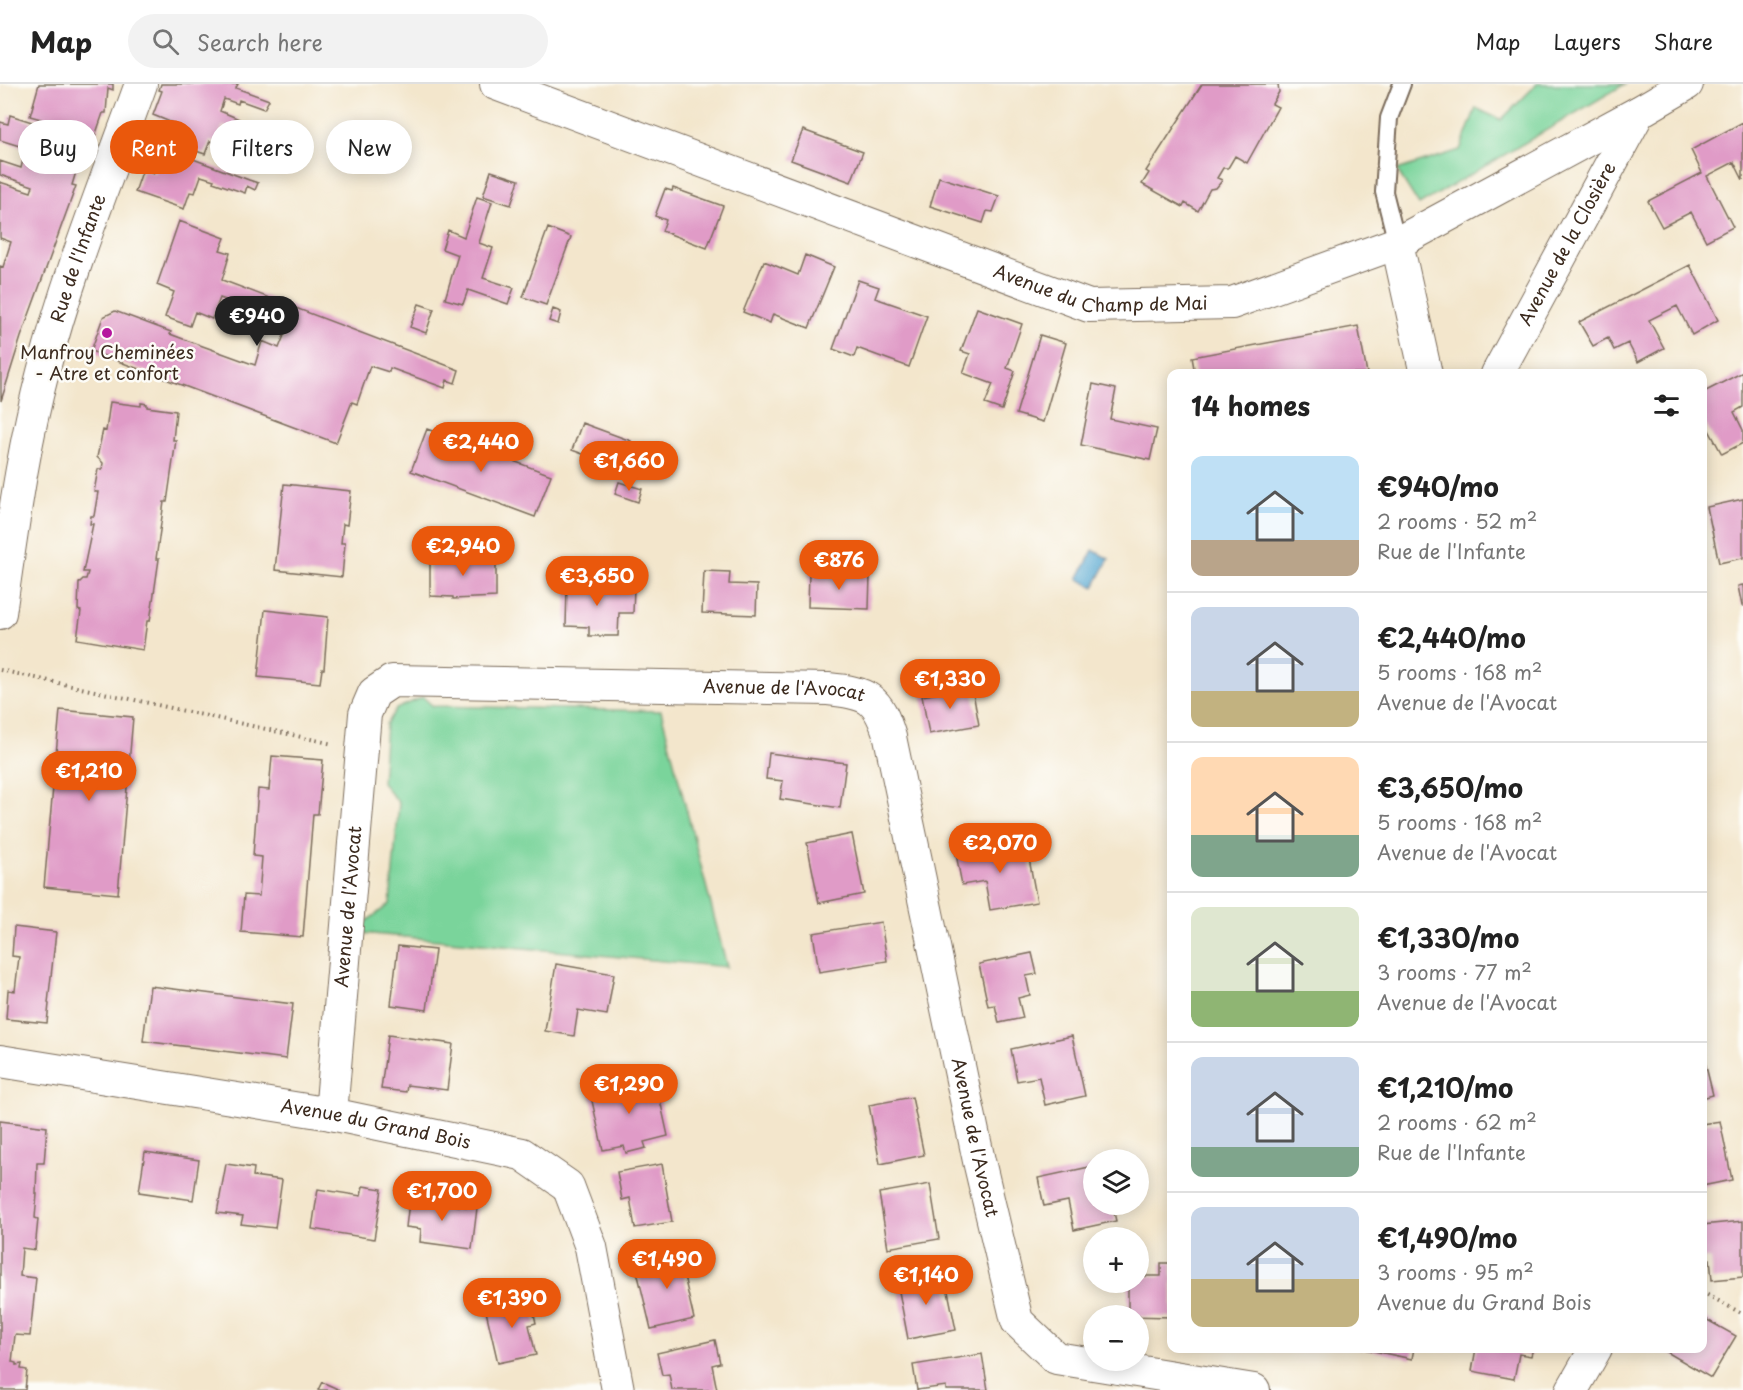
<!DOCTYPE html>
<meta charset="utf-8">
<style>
:root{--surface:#fff;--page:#f2f2f2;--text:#222;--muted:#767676;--line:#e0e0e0;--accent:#ea580c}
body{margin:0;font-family:"Playpen Sans",sans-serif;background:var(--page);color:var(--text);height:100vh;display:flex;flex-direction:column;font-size:22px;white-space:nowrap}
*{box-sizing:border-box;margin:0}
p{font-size:20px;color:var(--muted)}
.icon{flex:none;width:33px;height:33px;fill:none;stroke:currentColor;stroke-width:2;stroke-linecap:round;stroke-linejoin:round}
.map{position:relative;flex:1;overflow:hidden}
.panel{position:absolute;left:1167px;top:285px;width:540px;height:984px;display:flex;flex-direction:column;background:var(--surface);border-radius:12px;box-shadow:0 3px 15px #0003}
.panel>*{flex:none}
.guide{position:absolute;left:18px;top:36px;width:570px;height:54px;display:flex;gap:12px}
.buttons{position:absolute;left:1083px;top:1065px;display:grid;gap:12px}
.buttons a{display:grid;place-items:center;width:66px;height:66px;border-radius:50%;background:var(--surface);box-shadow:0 3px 15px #0003;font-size:30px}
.price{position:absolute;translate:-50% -51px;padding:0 14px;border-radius:21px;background:var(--accent);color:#fff;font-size:20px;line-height:39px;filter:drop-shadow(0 2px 3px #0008)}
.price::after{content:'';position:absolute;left:50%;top:36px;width:18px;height:14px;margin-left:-9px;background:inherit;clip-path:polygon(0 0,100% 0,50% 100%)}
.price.on{background:#222;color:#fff}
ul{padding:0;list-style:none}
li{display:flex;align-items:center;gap:18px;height:150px;padding:0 24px}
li+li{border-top:2px solid var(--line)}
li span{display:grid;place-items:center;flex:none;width:168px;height:120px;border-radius:12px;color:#555}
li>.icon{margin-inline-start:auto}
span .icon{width:72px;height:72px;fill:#fffc;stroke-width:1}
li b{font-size:26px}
h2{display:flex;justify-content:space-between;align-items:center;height:72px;padding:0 24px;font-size:26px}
.chip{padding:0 21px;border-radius:27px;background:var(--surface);box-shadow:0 3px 15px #0003;font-size:21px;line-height:54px}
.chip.on{background:var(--accent);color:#fff}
header{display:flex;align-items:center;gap:36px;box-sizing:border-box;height:84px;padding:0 30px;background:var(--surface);border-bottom:2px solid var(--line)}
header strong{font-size:28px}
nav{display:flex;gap:33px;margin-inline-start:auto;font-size:21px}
.search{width:420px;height:54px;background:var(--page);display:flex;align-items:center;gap:15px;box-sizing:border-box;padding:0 21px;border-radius:33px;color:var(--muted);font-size:22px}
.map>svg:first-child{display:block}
</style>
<header>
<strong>Map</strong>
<div class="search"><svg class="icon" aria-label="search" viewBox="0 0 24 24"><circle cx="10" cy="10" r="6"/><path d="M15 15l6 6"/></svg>Search here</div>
<nav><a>Map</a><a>Layers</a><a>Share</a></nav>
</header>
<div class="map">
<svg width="1743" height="1306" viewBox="0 0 1743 1306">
<rect width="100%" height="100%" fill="#fdfcf7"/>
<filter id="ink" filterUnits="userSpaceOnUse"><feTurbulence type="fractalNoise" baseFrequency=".0167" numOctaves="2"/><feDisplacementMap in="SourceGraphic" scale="12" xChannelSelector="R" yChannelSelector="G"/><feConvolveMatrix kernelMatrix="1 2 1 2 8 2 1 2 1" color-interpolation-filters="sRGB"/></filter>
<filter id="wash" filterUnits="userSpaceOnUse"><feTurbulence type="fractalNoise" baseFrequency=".008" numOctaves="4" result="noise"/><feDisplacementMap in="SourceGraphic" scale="24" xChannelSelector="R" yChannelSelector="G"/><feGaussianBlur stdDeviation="1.35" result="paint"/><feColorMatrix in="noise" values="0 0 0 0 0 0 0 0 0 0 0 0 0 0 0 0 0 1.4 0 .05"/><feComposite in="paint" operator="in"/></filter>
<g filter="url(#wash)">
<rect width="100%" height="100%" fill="#f3e6cc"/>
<path fill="#7ad49b" stroke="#5a7f5c" stroke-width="1.5" d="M1537,0H1625L1419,121L1397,86L1460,66L1476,24L1501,36Z
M423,613L433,622L661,627L727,883L362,849L364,839L390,820L399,719L382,699L386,640L396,625Z"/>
<path fill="#57a8d2" stroke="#496978" stroke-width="1.5" d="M1093,466L1109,475L1094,503L1078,495Z"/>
<g id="blocks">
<path fill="#e09bc7" d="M39,0H113V6L108,4L106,29H103L90,67L83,65L72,101L76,102L21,253L1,317L0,182L3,183L11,158L0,154V98L31,108L33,102L0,91V77L21,84L26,64L0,56V38L8,40L10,31L32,38L30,47L37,49L41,35L30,32Z
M161,0H238L236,4L269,16L264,25L239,16L238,20L224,15L220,27L239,35L236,48L223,42L217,59L210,57L205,70L184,63L186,57L176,54L180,42L153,31L162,7L159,6Z
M1202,0H1278L1279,8L1272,20L1278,23L1247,79L1235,72L1228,84H1223L1217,94L1222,96L1221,98L1216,104L1210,105L1198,127L1185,119L1183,123L1142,100L1149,89L1146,87Z
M1743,38V96L1734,78L1707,92L1733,143L1706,157L1691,128L1662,143L1648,117L1702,89L1691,66Z
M803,46L863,68L851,98L791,76Z
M164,64L249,96L258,99L255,106L247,102L245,109L213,98L214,96L201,92L195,109L190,108L184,125L135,108L143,85L154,89Z
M491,87L519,96L511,121L483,112Z
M939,93L999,112L993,128L987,127L983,139L930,122Z
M673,104L723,122L707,164L662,147L666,136L655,132L665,105L672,107Z
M477,113L492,118L479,159L493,164L483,194L514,204L508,220L468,206L463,220L445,215L458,171L442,165L448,146L464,153Z
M179,137L225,154L220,166L230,169L222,196L459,286L455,299L447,296L445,304L390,284L389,288L370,282L357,320L352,318L336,359L91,267L103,233L115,227L171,248L170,250L186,256L255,281L262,257L279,264L289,239L220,214L212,235L195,228L190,242L165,233L174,208L157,201Z
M548,144L571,153L546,221L523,213Z
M805,171L834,183L809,244L773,230L770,239L743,228L764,177L798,191Z
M1690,181L1718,236L1692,251L1677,222L1649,236L1664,264L1638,278L1628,259L1614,266L1608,254L1593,262L1579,238Z
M858,196L879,203L875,214L927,232L909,283L857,264L854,273L833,265Z
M419,220L434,225L426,249L410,243Z
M977,224L1022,240L1007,284L1015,287L1002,326L985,320L993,300L963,289L970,270L961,267Z
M553,225L561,228L558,240L549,237Z
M1358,242L1367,289L1195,290L1192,273Z
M1040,251L1066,259L1043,338L1016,330Z
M1743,288V323L1734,328L1743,346V359L1722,370L1705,339L1702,340V309Z
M1093,300L1116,305L1110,335L1157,345L1150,376L1081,361Z
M110,318L141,322V319L147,320V323L176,327L173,356H176L167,418H164L156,475H159L150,537H147L143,566L77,555L81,527L78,526L79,499L83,495H86L88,488H83L93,440H90L91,432H94L98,408H94L98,385H102L103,379L97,373L103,346L106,347Z
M582,339L631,357L624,379L601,371L599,376L572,366Z
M427,345L551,391L535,433L411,387Z
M619,398L642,405L638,418L615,410Z
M284,400L351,407L347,441L343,440L341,459H345L342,493L275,486Z
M1743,415V474L1719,479L1707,423Z
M453,470L496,472V513L453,515V513L430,512V473H453Z
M704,487L730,488L729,500L757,501L756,531L702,529Z
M809,489L870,491L869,525L808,523Z
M574,492L591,493L590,503L634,504L633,529H619L618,552H589V543L566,542L567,502L574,503Z
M1743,501V522H1742L1738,502Z
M265,526L328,533L324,585H322L320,599L258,593Z
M972,603L979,641L929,650L922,612Z
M60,626L133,633L118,810L44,803Z
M769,669L846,679L840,724L780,715L783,697L766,695Z
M272,672L323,676L318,730H313L303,853L241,848L244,811L259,812L262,773L253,772L258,705L269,706Z
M852,750L864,810L819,819L807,759Z
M1026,758L1037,818L990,826L985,797L962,801L956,770Z
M881,838L887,877L819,888L813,849Z
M14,843L56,848L48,919L49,920L47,939L6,935L8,906L15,907L19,873L12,872Z
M398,862L435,866L427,926L391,921Z
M1032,869L1037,890L1026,892L1030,911L1018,914L1023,934L999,939L995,921L988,922L979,880Z
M556,880L614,890L607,931L578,926L574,952L545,947Z
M150,902L293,920L286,975L143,957Z
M388,951L453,960L447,1006L407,1001L406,1008L381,1005Z
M1072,952L1085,1012L1045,1021L1039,993L1017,997L1011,965Z
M1702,966L1713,1011L1702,1014Z
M655,993L668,1052L644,1058L646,1064L626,1069L624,1062L603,1066L590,1008Z
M912,1013L924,1071L880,1080L869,1021Z
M0,1037L47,1043L44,1079H37L36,1110H37L35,1134L38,1135L35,1166L22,1164L20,1192L36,1194L30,1252L15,1251L12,1278L16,1279V1281L22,1280L21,1285L27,1286L25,1306H0Z
M1720,1037L1732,1096L1702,1102V1040Z
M145,1068L199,1076L193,1116L139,1108Z
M226,1080L254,1084L253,1092L282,1096L275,1144L241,1140L243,1132L217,1129Z
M662,1080L672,1138L635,1144L630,1114L622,1116L617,1088Z
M1094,1082V1120H1112L1116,1137L1074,1146L1068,1117L1044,1122L1038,1094Z
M930,1100L939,1155L888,1164L879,1109Z
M363,1102L382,1105L374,1155L312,1145L318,1105L361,1112Z
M410,1110L430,1113L429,1118L477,1124L472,1165L420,1158L421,1145L406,1143Z
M1743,1137V1193L1712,1196L1710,1175H1702V1141Z
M694,1169L699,1188L684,1192L694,1235L651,1245L636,1183Z
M1161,1179H1172V1233L1128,1232V1198H1138V1192H1161Z
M944,1188L956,1246L908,1255L897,1197Z
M530,1213L536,1239L529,1241L536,1271L498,1279L485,1223Z
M1702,1233L1736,1252L1711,1294L1660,1264H1702Z
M715,1256L720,1279L712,1281L717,1306H672L669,1290L662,1291L657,1269Z
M1360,1264H1414L1412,1275Z
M1476,1264H1533L1531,1272L1519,1270L1514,1295L1472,1287Z
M982,1270L988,1306H946V1302L917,1306L913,1281Z
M322,1298L340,1306H318Z"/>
</g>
</g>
<g filter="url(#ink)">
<use href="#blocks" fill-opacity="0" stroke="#7b6c5b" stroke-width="1.5"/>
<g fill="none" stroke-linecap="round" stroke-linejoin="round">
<g stroke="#7b6c5b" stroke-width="20">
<path id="lane" d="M1397,159L1384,108L1389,34L1402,0"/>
</g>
<g stroke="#7b6c5b" stroke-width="34">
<g id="street">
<path id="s1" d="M496,0L1089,222L1232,219L1397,159L1639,28L1687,0"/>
<path d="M1397,159L1426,290"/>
<path id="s2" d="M1497,290L1639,28"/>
<path id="s3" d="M0,529C12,448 22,367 43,288C68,190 107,95 141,0"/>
<path id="s4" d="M0,977L331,1030L522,1070L568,1102L591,1163L618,1306"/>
<path id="s5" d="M331,1030L365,630L374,609L392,597L828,605C868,609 878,613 890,653L979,1077L1017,1237L1056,1274L1254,1306"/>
<path d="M1572,1306L1596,1264"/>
</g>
</g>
<path stroke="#7b6c5b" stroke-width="4" stroke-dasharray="1.5 4.5" stroke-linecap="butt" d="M0,586L333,660
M1702,1208L1743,1230"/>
<use href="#lane" stroke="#fff" stroke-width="16"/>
<use href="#street" stroke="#fff" stroke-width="32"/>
</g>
</g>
<circle fill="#b5179e" stroke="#fdfcf7" stroke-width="2" cx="107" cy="249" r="6"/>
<g text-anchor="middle" stroke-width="5" stroke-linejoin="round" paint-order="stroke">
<g font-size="18" fill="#3b2a1e" stroke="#fdfcf7">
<text dy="6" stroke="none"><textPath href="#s2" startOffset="148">Avenue de la Closière</textPath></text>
<text dy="6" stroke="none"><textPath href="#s3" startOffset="364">Rue de l'Infante</textPath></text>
<text dy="6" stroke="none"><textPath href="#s1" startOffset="642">Avenue du Champ de Mai</textPath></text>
<text dy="6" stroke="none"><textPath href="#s5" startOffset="838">Avenue de l'Avocat</textPath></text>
<text dy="6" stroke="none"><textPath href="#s5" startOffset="208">Avenue de l'Avocat</textPath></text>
<text dy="6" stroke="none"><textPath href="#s4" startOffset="381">Avenue du Grand Bois</textPath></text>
<text dy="6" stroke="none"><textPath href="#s5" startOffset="1378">Avenue de l'Avocat</textPath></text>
</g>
<g font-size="18" fill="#3b2a1e" stroke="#fdfcf7">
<text x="107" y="275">Manfroy Cheminées<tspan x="107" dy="21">- Atre et confort</tspan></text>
</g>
</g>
</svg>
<div class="buttons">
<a><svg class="icon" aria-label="layers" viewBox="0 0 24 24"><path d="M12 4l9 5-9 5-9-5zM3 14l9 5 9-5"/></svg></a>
<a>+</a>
<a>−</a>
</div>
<b class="price on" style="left:257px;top:263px">€940</b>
<b class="price" style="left:481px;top:389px">€2,440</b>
<b class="price" style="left:629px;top:408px">€1,660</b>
<b class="price" style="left:463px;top:493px">€2,940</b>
<b class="price" style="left:839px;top:507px">€876</b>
<b class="price" style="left:597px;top:523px">€3,650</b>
<b class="price" style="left:950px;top:626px">€1,330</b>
<b class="price" style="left:89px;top:718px">€1,210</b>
<b class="price" style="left:1000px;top:790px">€2,070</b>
<b class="price" style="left:629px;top:1031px">€1,290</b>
<b class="price" style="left:442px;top:1138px">€1,700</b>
<b class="price" style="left:667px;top:1206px">€1,490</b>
<b class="price" style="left:926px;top:1222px">€1,140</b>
<b class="price" style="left:512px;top:1245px">€1,390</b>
<div class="guide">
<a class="chip">Buy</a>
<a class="chip on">Rent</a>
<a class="chip">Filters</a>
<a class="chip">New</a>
</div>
<section class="panel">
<h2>14 homes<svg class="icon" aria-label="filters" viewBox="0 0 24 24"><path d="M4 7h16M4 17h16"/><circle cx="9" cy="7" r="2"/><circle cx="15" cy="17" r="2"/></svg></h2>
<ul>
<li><span style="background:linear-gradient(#bfe0f5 70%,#b9a48a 0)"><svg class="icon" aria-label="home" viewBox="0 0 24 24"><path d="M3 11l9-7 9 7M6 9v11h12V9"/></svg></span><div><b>€940/mo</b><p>2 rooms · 52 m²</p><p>Rue de l'Infante</p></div></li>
<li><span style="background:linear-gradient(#c9d6e8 70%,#c2b280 0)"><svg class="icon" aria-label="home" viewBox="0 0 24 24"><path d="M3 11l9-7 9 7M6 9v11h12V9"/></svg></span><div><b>€2,440/mo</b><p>5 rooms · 168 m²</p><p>Avenue de l'Avocat</p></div></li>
<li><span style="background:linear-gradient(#ffd9b3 65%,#7fa58c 0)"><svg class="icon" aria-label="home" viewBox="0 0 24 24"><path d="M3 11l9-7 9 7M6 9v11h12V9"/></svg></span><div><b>€3,650/mo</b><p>5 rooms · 168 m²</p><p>Avenue de l'Avocat</p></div></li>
<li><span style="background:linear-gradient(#dfe7d0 70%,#8fb573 0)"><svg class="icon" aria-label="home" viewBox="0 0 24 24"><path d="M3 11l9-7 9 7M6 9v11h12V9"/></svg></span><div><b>€1,330/mo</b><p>3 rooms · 77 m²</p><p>Avenue de l'Avocat</p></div></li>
<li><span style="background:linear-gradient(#c9d6e8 75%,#7fa58c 0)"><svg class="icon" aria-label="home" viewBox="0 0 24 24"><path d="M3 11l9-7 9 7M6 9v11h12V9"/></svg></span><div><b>€1,210/mo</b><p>2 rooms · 62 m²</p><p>Rue de l'Infante</p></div></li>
<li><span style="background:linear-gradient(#c9d6e8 60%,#c2b280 0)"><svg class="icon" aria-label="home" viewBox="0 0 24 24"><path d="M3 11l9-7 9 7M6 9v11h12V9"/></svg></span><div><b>€1,490/mo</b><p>3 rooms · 95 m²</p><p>Avenue du Grand Bois</p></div></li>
</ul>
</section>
</div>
